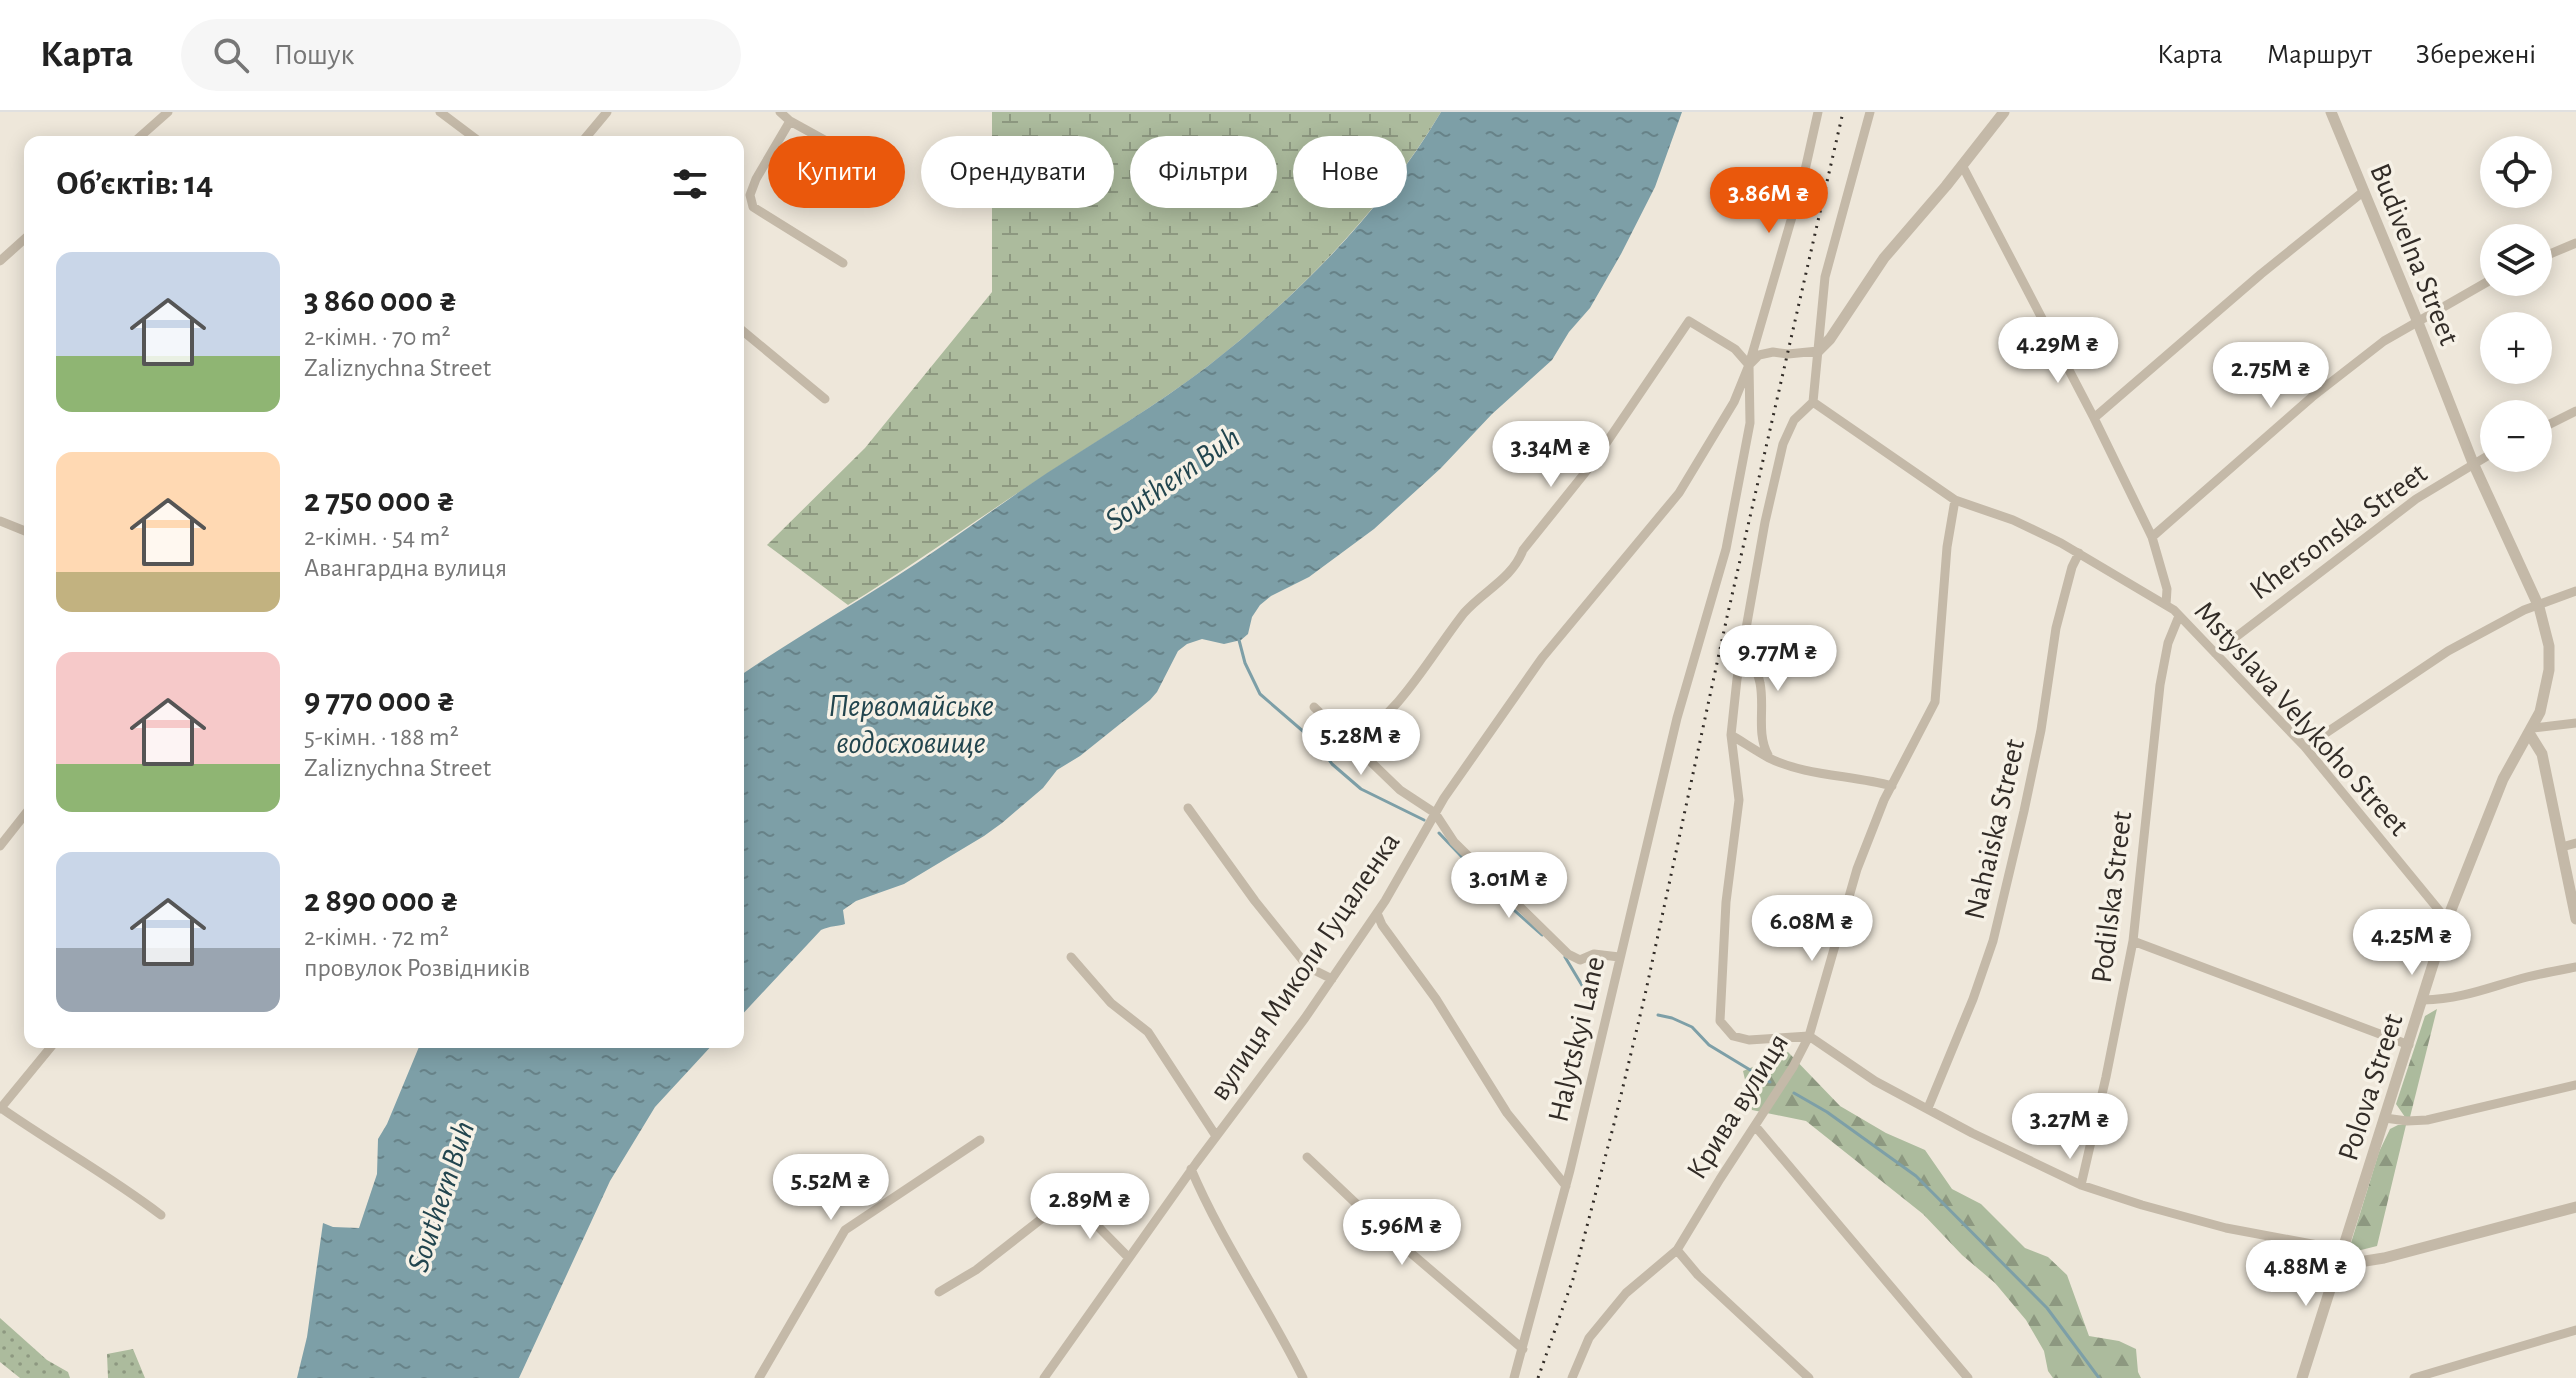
<!DOCTYPE html>
<html lang="uk">
<meta charset="utf-8">
<style>
:root{--surface:#fff;--page:#f6f6f6;--text:#222;--muted:#767676;--line:#e0e0e0;--accent:#ea580c}
body{margin:0;font-family:"Alegreya Sans",sans-serif;background:var(--page);color:var(--text);height:100vh;display:flex;flex-direction:column;font-size:30px;white-space:nowrap}
*{box-sizing:border-box;margin:0}
p{font-size:26px;color:var(--muted)}
.icon{flex:none;width:44px;height:44px;fill:none;stroke:currentColor;stroke-width:2;stroke-linecap:round;stroke-linejoin:round}
.map{position:relative;flex:1;overflow:hidden}
.details{position:absolute;left:24px;top:24px;width:720px;height:912px;display:flex;flex-direction:column;background:var(--surface);border-radius:16px;box-shadow:0 4px 20px #0003}
.details>*{flex:none}
.guide{position:absolute;left:768px;top:24px;width:760px;height:72px;display:flex;gap:16px}
.tools{position:absolute;left:2480px;top:24px;display:grid;gap:16px}
.tools a{display:grid;place-items:center;width:72px;height:72px;border-radius:50%;background:var(--surface);box-shadow:0 4px 20px #0003;font-size:40px}
.price{position:absolute;translate:-50% -68px;padding:0 18px;border-radius:28px;background:#fff;color:#222;font-size:26px;line-height:52px;filter:drop-shadow(0 2px 4px #0008)}
.price::after{content:'';position:absolute;left:50%;top:48px;width:24px;height:18px;margin-left:-12px;background:inherit;clip-path:polygon(0 0,100% 0,50% 100%)}
.price.on{background:var(--accent);color:#fff}
ul{padding:0;list-style:none}
li{display:flex;align-items:center;gap:24px;height:200px;padding:0 32px}
li span{display:grid;place-items:center;flex:none;width:224px;height:160px;border-radius:16px;color:#555}
li>.icon{margin-inline-start:auto}
span .icon{width:96px;height:96px;fill:#fffc;stroke-width:1}
li b{font-size:34px}
h2{display:flex;justify-content:space-between;align-items:center;height:96px;padding:0 32px;font-size:34px}
.pill{padding:0 28px;border-radius:36px;background:var(--surface);box-shadow:0 4px 20px #0003;font-size:28px;line-height:72px}
.pill.on{background:var(--accent);color:#fff}
header{display:flex;align-items:center;gap:48px;box-sizing:border-box;height:112px;padding:0 40px;background:var(--surface);border-bottom:2px solid var(--line)}
header strong{font-size:38px}
nav{display:flex;gap:44px;margin-inline-start:auto;font-size:28px}
.search{width:560px;height:72px;background:var(--page);display:flex;align-items:center;gap:20px;box-sizing:border-box;padding:0 28px;border-radius:44px;color:var(--muted);font-size:30px}
.map>svg:first-child{display:block}
</style>
<header>
<strong>Карта</strong>
<div class="search"><svg class="icon" aria-label="search" viewBox="0 0 24 24"><circle cx="10" cy="10" r="6"/><path d="M15 15l6 6"/></svg>Пошук</div>
<nav><a>Карта</a><a>Маршрут</a><a>Збережені</a></nav>
</header>
<div class="map">
<svg width="2576" height="1266" viewBox="0 0 2576 1266">
<defs>
<pattern id="green-dots" width="8" height="8" patternUnits="userSpaceOnUse" patternTransform="scale(2)"><rect width="8" height="8" fill="#acbb9d"/><path d="M2 2h.1M6 6h.1" fill="none" stroke="#8d9880" stroke-width="1.8" stroke-linecap="round"/></pattern>
<pattern id="forest-firs" width="22" height="20" patternUnits="userSpaceOnUse" patternTransform="scale(2)"><rect width="22" height="20" fill="#acbb9d"/><path d="M5 1l3.5 6h-7zM16 11l3.5 6h-7z" fill="#8d9880"/></pattern>
<pattern id="wetland-marsh" width="20" height="14" patternUnits="userSpaceOnUse" patternTransform="scale(2)"><rect width="20" height="14" fill="#acbb9d"/><path d="M1 5h8M5 5V1M11 12h8M15 12V8" fill="none" stroke="#8d9880"/></pattern>
<pattern id="water-ripples" width="26" height="14" patternUnits="userSpaceOnUse" patternTransform="scale(2)"><rect width="26" height="14" fill="#7d9fa7"/><path d="M2 4q2-2 4 0t4 0M15 11q2-2 4 0t4 0" fill="none" stroke="#678288"/></pattern>
</defs>
<rect width="100%" height="100%" fill="#eee7da"/>
<path fill="url(#green-dots)" d="M0,1206L47,1248L68,1260L70,1266H20L0,1250Z
M133,1237L145,1266H108L107,1242Z"/>
<path fill="url(#forest-firs)" d="M2437,897L2410,1005H2405L2396,992L2425,904Z
M1788,940L1840,994L1886,1021L1925,1038L1952,1077L1981,1092L2025,1136L2048,1145L2067,1163L2089,1224L2119,1229L2136,1237L2138,1260L2141,1266H2053L2048,1259L2044,1239L2026,1208L1995,1171L1962,1143L1923,1102L1806,1009L1752,998L1743,959Z
M2398,1013H2406L2377,1134L2353,1140L2351,1131L2379,1040L2390,1017Z"/>
<path fill="url(#wetland-marsh)" d="M992,0H1441C1383,97 1297,185 1208,254C1153,296 1093,331 1036,369C973,410 912,454 848,493L767,433L865,336L992,180Z"/>
<path fill="url(#water-ripples)" d="M1441,0H1682L1655,75L1621,142L1590,196L1569,220L1552,248L1492,302L1441,356L1374,417L1309,465L1271,484L1260,493L1252,505L1248,522L1241,528L1224,532L1202,527L1187,532L1178,539L1157,580L1150,588L1080,644L1057,658L1043,676L1002,711L984,724L904,772L856,789L843,798L845,812C840,814 829,814 821,818L738,907V565C796,525 858,490 917,451C961,422 1003,390 1047,361C1101,326 1157,293 1208,254C1298,184 1383,98 1441,0Z
M421,930H715L655,995L610,1069L519,1266H297L307,1225L323,1111L333,1115L359,1116L377,1062L378,1027L387,1012Z"/>
<g fill="none" stroke-linecap="round" stroke-linejoin="round">
<path stroke="#7d9fa7" stroke-width="3" d="M1239,528L1245,551L1260,582L1319,633L1332,652L1361,677L1424,708
M1439,721L1506,791L1542,823
M1565,845L1583,875L1593,884
M1658,903L1672,906L1692,915L1709,933L1770,970
M1794,981L1827,1000L1916,1064L2047,1196L2099,1266"/>
<path stroke="#c4b9a8" stroke-width="9" d="M440,0L480,30
M780,0L790,9L848,41
M1870,0L1825,165L1813,290L1794,308L1783,332L1765,410L1737,567L1731,623L1739,688L1726,790L1720,909L1733,924L1749,928L1809,924L1875,969L1972,1021L2081,1073L2142,1093L2226,1116L2344,1138
M790,9L756,67L750,83L753,95L843,151
M134,30L168,0
M582,30L607,0
M1962,53L2094,306L2152,425L2167,477L2166,493
M2538,147L2576,131
M0,149L30,122
M738,215L825,287
M1813,290L1955,388L2013,408L2061,431L2174,498L2305,635L2447,808
M2094,306L2261,162L2364,79
M2538,318L2576,299
M0,409L30,421
M2152,425L2312,285L2384,229L2494,166
M1745,534C1750,546 1758,559 1760,571C1765,595 1756,621 1768,643
M2215,541L2416,387L2494,340
M1314,595L1400,678L1435,701L1454,730L1568,842L1580,848L1594,842L1619,845
M2533,616L2576,611
M1731,623C1743,630 1756,639 1769,646C1805,664 1852,663 1892,674
M1350,631C1401,601 1428,547 1464,501C1483,479 1512,467 1523,438L1592,352L1689,209L1735,237L1749,253
M2305,635L2448,539L2524,498L2576,479
M1188,696L1255,789L1308,855L1332,867
M0,734L30,696
M2562,735L2576,731
M1377,801L1382,813L1436,887L1507,1001L1566,1074
M2133,829L2409,933
M1071,845L1111,891L1148,920L1216,1024
M2423,888C2464,887 2489,875 2527,865C2543,861 2560,858 2576,855
M1,996C54,1033 110,1064 161,1103
M1928,996L1973,887L1993,829L2024,699L2041,618L2056,516L2072,455L2079,441
M0,997L55,930
M2385,1006L2407,1009L2427,1008L2576,973
M1756,1015L1968,1266
M1307,1045L1384,1118L1523,1237
M1191,1057C1222,1130 1268,1195 1303,1266
M2081,1073L2106,965L2133,829L2160,573L2168,531L2179,504
M1677,1138L1698,1163L1809,1266
M939,1180L976,1158L1063,1090L1077,1093L1129,1146
M759,1266L845,1118L980,1028
M1044,1266L1197,1050L1305,906L1385,789L1444,686L1542,546L1679,381L1734,290L1749,253L1759,243L1773,240L1788,242L1818,239
M1514,1266L1570,1058L1677,606L1726,437L1750,311L1749,253L1803,67L1818,0
M1572,1266L1589,1226L1626,1181L1677,1138L1720,1067L1793,955L1809,924L1857,757L1884,688L1935,590L1947,435L1955,388
M2414,1266L2576,1218"/>
<path stroke="#c4b9a8" stroke-width="11" d="M1818,239L1830,227L1884,146L1946,74L2004,0
M2529,621L2542,642L2576,807
M2339,1151L2359,1150L2384,1146L2576,1095
M2302,1266L2447,808L2503,667L2540,600L2549,558V534L2539,495L2473,351L2417,208L2331,0"/>
<path stroke="#322c27" stroke-width="3" stroke-dasharray="2 6" stroke-linecap="butt" d="M1538,1266L1573,1167L1615,1008L1645,883L1727,505L1843,0"/>
</g>
<g text-anchor="middle" stroke-width="7" stroke-linejoin="round" paint-order="stroke">
<g font-size="30" fill="#322c27" stroke="#f6f1e6">
<text transform="translate(2415 142) rotate(68)" y="10">Budivelna Street</text>
<text transform="translate(2338 419) rotate(-36)" y="10">Khersonska Street</text>
<text transform="translate(2302 606) rotate(48)" y="10">Mstyslava Velykoho Street</text>
<text transform="translate(1994 717) rotate(-77)" y="10">Nahaiska Street</text>
<text transform="translate(2111 785) rotate(-83)" y="10">Podilska Street</text>
<text transform="translate(1304 854) rotate(-56)" y="10">вулиця Миколи Гуцаленка</text>
<text transform="translate(1576 927) rotate(-77)" y="10">Halytskyi Lane</text>
<text transform="translate(2370 975) rotate(-72)" y="10">Polova Street</text>
<text transform="translate(1737 994) rotate(-58)" y="10">Крива вулиця</text>
</g>
<g font-size="32" font-style="italic" fill="#22454e" stroke="#f6f1e6">
<text transform="translate(1172 366) rotate(-35)" y="11">Southern Buh</text>
<text x="911" y="604">Первомайське<tspan x="911" dy="37">водосховище</tspan></text>
<text transform="translate(440 1084) rotate(-72)" y="11">Southern Buh</text>
</g>
</g>
</svg>
<div class="tools">
<a><svg class="icon" aria-label="locate" viewBox="0 0 24 24"><circle cx="12" cy="12" r="6"/><path d="M12 2v4M12 18v4M2 12h4M18 12h4"/></svg></a>
<a><svg class="icon" aria-label="layers" viewBox="0 0 24 24"><path d="M12 4l9 5-9 5-9-5zM3 14l9 5 9-5"/></svg></a>
<a>+</a>
<a>−</a>
</div>
<b class="price on" style="left:1769px;top:123px">3.86M ₴</b>
<b class="price" style="left:2058px;top:273px">4.29M ₴</b>
<b class="price" style="left:2271px;top:298px">2.75M ₴</b>
<b class="price" style="left:1551px;top:377px">3.34M ₴</b>
<b class="price" style="left:1778px;top:581px">9.77M ₴</b>
<b class="price" style="left:1361px;top:665px">5.28M ₴</b>
<b class="price" style="left:1509px;top:808px">3.01M ₴</b>
<b class="price" style="left:1812px;top:851px">6.08M ₴</b>
<b class="price" style="left:2412px;top:865px">4.25M ₴</b>
<b class="price" style="left:2070px;top:1049px">3.27M ₴</b>
<b class="price" style="left:831px;top:1110px">5.52M ₴</b>
<b class="price" style="left:1090px;top:1129px">2.89M ₴</b>
<b class="price" style="left:1402px;top:1155px">5.96M ₴</b>
<b class="price" style="left:2306px;top:1196px">4.88M ₴</b>
<div class="guide">
<a class="pill on">Купити</a>
<a class="pill">Орендувати</a>
<a class="pill">Фільтри</a>
<a class="pill">Нове</a>
</div>
<section class="details">
<h2>Об’єктів: 14<svg class="icon" aria-label="filters" viewBox="0 0 24 24"><path d="M4 7h16M4 17h16"/><circle cx="9" cy="7" r="2"/><circle cx="15" cy="17" r="2"/></svg></h2>
<ul>
<li><span style="background:linear-gradient(#c9d6e8 65%,#8fb573 0)"><svg class="icon" aria-label="home" viewBox="0 0 24 24"><path d="M3 11l9-7 9 7M6 9v11h12V9"/></svg></span><div><b>3 860 000 ₴</b><p>2-кімн. · 70 m²</p><p>Zaliznychna Street</p></div></li>
<li><span style="background:linear-gradient(#ffd9b3 75%,#c2b280 0)"><svg class="icon" aria-label="home" viewBox="0 0 24 24"><path d="M3 11l9-7 9 7M6 9v11h12V9"/></svg></span><div><b>2 750 000 ₴</b><p>2-кімн. · 54 m²</p><p>Авангардна вулиця</p></div></li>
<li><span style="background:linear-gradient(#f6c9c9 70%,#8fb573 0)"><svg class="icon" aria-label="home" viewBox="0 0 24 24"><path d="M3 11l9-7 9 7M6 9v11h12V9"/></svg></span><div><b>9 770 000 ₴</b><p>5-кімн. · 188 m²</p><p>Zaliznychna Street</p></div></li>
<li><span style="background:linear-gradient(#c9d6e8 60%,#9aa5b1 0)"><svg class="icon" aria-label="home" viewBox="0 0 24 24"><path d="M3 11l9-7 9 7M6 9v11h12V9"/></svg></span><div><b>2 890 000 ₴</b><p>2-кімн. · 72 m²</p><p>провулок Розвідників</p></div></li>
</ul>
</section>
</div>
